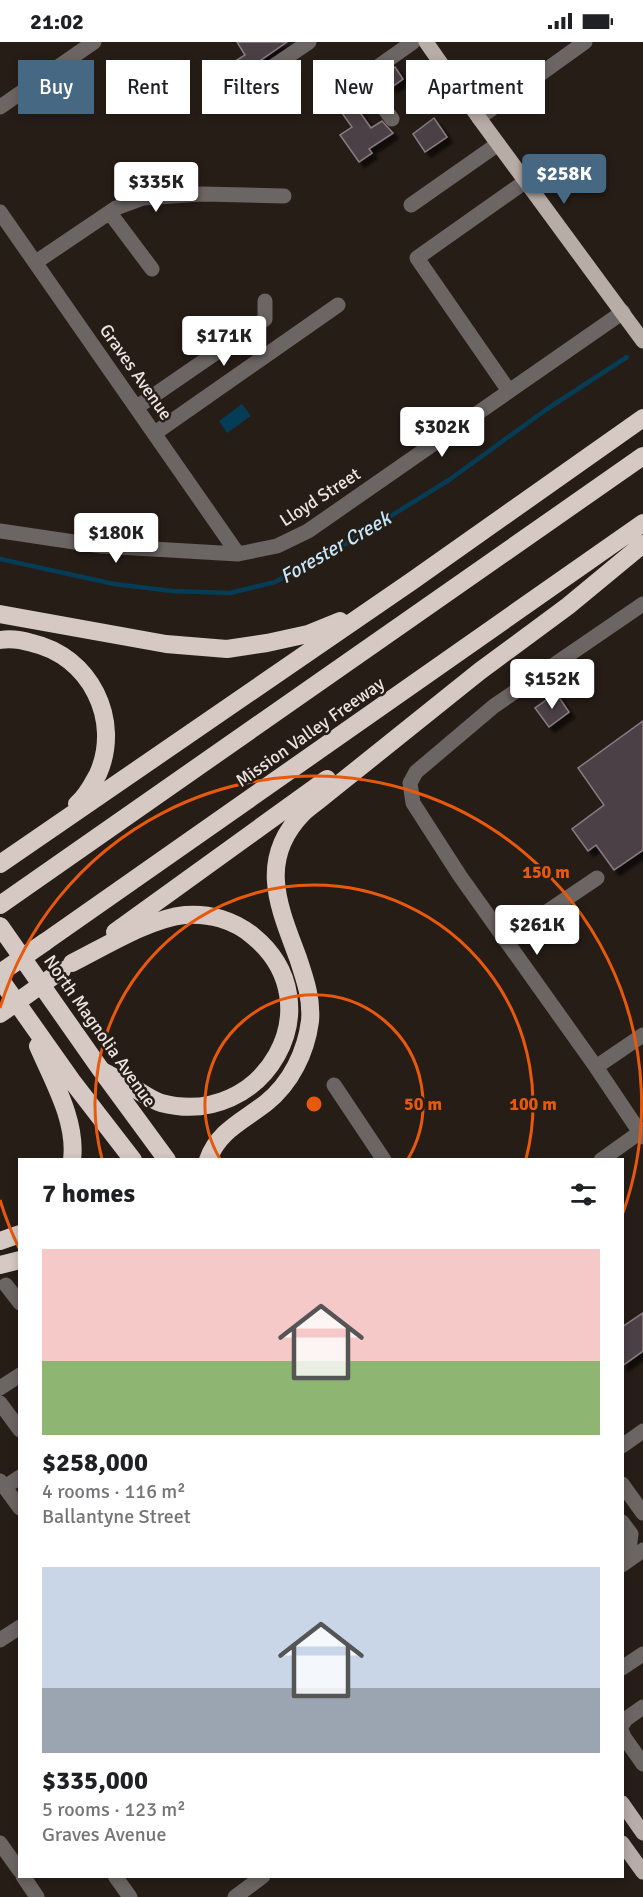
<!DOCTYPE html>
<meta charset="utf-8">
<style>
:root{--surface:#fff;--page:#f2f2f2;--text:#202124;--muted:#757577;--accent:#476883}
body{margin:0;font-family:Signika,sans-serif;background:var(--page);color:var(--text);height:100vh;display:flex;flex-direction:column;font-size:22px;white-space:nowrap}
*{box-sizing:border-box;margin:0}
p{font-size:20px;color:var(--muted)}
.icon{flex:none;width:33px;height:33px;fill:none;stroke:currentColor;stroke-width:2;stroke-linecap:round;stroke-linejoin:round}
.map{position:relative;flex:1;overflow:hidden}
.sheet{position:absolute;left:18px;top:1116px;width:606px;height:720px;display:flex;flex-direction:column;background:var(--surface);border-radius:0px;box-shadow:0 3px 9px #0003}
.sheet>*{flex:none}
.banner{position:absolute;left:18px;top:18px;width:608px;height:54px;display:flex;gap:12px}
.price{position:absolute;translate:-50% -51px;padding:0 14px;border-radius:6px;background:#fff;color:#222;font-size:20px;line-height:39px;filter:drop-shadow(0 2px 3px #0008)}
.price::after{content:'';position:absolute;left:50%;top:36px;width:18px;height:14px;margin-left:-9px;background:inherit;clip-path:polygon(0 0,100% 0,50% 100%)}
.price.on{background:var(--accent);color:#fff}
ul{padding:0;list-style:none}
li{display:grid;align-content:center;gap:12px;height:318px;padding:0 24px}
li span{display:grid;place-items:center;height:186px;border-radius:0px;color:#555}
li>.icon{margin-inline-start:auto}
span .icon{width:108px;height:108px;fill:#fffc;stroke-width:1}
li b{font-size:26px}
h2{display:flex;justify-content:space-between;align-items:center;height:72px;padding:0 24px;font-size:26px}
.chip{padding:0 21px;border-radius:0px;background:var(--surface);box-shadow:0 3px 9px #0003;font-size:21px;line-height:54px}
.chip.on{background:var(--accent);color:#fff}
.status{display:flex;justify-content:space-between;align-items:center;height:42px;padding:0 30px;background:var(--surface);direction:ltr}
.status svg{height:16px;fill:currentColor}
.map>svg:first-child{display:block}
</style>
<div class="status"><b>21:02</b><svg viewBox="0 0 49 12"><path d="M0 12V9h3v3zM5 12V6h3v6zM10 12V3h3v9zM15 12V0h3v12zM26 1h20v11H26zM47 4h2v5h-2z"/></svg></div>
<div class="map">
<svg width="643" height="1855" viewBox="0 0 643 1855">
<defs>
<filter id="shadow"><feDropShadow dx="5.5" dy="5.5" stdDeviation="1.5" flood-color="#0009"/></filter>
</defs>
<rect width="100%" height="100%" fill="#261d17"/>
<path fill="#053d56" d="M242,362L251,374L227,391L219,379Z"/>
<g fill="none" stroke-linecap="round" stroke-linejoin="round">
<path stroke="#053d56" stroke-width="4.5" d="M0,517L114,542L172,549L230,551L275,540L347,501L449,438L547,367L627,315"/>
</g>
<path fill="#4c4045" stroke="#8a7c82" stroke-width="1.5" filter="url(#shadow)" d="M237,0H287L245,29L237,18L245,13Z
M395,25L403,37L392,45L383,33Z
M344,48L371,86L382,79L393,91L369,107L372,111L359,120L340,93L352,85L332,57Z
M434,76L447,95L425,110L413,92Z
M556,651L569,670L549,685L535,666Z
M643,679V808L614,828L596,803L588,809L572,787L604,763L578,726Z
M643,1271V1309L622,1324V1285Z"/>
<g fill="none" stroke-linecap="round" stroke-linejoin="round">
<path stroke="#6b6563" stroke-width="15" d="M256,36L309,0
M0,65L94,0
M479,76L585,0
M392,77L362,36L413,0
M411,163L498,102
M0,170L238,512
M110,171L152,227
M36,220L116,166L143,156L202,152L284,154
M509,349L417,216L526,139
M137,365L265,277V259
M155,391L338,263
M0,489L101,504L238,512L277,504L308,489L623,270
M643,562L494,664L416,730L410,741L413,761L460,834L596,1025L643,1095
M505,898L597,836
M596,1025L643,993
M334,1043L384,1118
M601,1118L643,1088
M6,1243L20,1261
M0,1346L20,1333
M0,1361L20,1388
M622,1404L643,1389
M0,1439L20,1466
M622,1442L643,1471
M5,1445L20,1435
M622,1480L631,1492L629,1508
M622,1523L643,1508
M0,1598L20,1585
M622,1626L643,1612
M622,1683L626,1677L643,1665
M622,1690L624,1695L643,1722
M0,1801L20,1829
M23,1834L37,1855
M115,1834L130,1855
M235,1855L263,1834"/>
<path stroke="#b8aca7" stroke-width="15" d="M426,0L479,76L643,299
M622,1761L643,1791
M622,1801L643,1830"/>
<path stroke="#d6c8c2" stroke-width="18" d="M0,572L166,602L227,607L267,601L308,592L340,579
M0,598C11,596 22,598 32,601C90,614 122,678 98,732C92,743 87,754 77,762
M0,822L412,539L643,376
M0,863L643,414
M0,884L101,1028L167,1118
M115,890L327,737
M45,900L643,481
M72,921C104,905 151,876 185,873C209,871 234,878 253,894C336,962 264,1088 161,1061C152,1058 145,1053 137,1048C125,1041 113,1035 101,1028
M0,937L72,1039L133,1118
M38,1004C53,1039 77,1079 72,1118
M208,1118C218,1089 243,1079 266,1061C291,1041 306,1010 310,979C312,957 305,937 298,916C279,865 257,818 303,771C309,765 317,760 324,754L480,629L568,564L643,502
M0,1199L20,1192
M0,1223L20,1218"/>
<path stroke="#d6c8c2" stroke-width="18" d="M0,931L45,900
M0,972L62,928"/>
</g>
<g fill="none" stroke="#e8590c" stroke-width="3">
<path d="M220 1117A109 109 0 1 1 408 1117"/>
<path d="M102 1117A219 219 0 1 1 526 1117"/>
<path d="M19 1206A328 328 0 0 1 0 1158M0 966A328 328 0 1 1 623 1171"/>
</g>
<g text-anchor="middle" stroke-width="5" stroke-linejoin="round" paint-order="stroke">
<g font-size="18" fill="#ebe4e0" stroke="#261d17">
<text transform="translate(136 330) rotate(55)" y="6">Graves Avenue</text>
<text transform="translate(320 455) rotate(-33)" y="6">Lloyd Street</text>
<text transform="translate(310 690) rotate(-35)" y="6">Mission Valley Freeway</text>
<text transform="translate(100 989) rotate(55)" y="6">North Magnolia Avenue</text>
</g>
<g font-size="20" font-style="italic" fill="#c4e7fc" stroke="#261d17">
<text transform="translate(335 505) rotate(-30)" y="7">Forester Creek</text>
</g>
</g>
<circle cx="314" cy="1062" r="9" fill="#e8590c" stroke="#261d17" stroke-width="3"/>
<g font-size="18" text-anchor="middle" font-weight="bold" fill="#e8590c" stroke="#261d17" stroke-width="5" stroke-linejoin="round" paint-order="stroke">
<text x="546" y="836">150 m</text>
<text x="423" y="1068">50 m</text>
<text x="533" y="1068">100 m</text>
</g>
</svg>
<b class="price on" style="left:564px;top:163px">$258K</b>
<b class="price" style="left:156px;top:171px">$335K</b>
<b class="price" style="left:224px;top:325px">$171K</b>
<b class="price" style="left:442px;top:416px">$302K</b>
<b class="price" style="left:116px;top:522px">$180K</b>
<b class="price" style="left:552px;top:668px">$152K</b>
<b class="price" style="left:537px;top:914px">$261K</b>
<div class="banner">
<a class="chip on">Buy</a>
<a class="chip">Rent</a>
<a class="chip">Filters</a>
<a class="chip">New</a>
<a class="chip">Apartment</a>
</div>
<section class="sheet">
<h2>7 homes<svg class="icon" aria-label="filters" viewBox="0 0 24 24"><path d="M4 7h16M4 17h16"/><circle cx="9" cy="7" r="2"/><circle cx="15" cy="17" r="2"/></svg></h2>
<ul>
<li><span style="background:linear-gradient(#f6c9c9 60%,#8fb573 0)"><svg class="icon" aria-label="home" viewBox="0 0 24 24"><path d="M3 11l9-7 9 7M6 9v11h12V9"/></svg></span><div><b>$258,000</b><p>4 rooms · 116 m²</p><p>Ballantyne Street</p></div></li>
<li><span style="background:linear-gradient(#c9d6e8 65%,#9aa5b1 0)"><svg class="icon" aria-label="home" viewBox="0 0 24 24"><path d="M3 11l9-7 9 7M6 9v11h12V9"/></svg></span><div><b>$335,000</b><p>5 rooms · 123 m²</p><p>Graves Avenue</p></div></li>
</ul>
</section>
</div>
